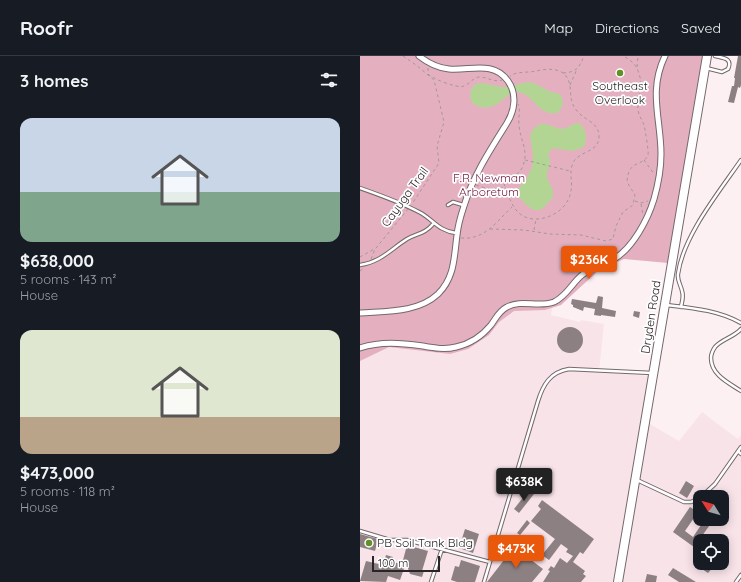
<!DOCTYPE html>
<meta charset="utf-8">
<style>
:root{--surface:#171b24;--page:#242831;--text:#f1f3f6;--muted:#9ea1a6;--line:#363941;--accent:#ea580c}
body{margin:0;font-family:Quicksand,sans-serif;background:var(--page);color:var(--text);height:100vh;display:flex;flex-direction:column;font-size:15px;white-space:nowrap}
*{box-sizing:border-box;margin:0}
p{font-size:13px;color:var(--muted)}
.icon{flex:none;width:22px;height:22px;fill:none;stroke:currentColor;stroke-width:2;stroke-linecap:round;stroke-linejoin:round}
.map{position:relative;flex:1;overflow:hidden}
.side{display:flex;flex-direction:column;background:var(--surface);width:360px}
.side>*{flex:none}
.needle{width:26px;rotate:307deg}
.tools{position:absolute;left:333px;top:434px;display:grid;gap:8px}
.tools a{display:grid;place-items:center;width:36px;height:36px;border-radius:8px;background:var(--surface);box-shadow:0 2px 10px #0003;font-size:20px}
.scale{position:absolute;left:12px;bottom:10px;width:68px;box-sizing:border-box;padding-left:4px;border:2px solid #292425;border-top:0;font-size:11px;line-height:14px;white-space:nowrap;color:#292425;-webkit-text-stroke:3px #fff;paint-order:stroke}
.price{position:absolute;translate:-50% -34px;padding:0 9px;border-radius:4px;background:var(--accent);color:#fff;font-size:13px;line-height:26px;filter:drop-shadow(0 1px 2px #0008)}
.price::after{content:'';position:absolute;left:50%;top:24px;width:12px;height:9px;margin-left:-6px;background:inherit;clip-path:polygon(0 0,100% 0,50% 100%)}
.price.selected{background:#222;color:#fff}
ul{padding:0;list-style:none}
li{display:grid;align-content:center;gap:8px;height:212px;padding:0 20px}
li span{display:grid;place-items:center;height:124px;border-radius:12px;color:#555}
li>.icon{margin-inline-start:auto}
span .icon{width:72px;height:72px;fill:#fffc;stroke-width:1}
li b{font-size:17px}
h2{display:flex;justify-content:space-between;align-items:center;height:48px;padding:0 20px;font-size:17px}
header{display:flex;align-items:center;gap:24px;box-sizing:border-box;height:56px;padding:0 20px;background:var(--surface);border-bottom:1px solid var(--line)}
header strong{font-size:19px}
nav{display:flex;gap:22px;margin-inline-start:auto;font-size:14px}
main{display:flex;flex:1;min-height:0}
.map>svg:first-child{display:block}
</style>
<header>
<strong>Roofr</strong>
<nav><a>Map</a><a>Directions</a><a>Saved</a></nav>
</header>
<main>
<section class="side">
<h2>3 homes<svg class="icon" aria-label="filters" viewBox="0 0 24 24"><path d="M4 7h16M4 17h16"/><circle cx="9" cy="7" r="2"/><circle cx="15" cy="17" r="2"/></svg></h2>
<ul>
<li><span style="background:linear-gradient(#c9d6e8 60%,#7fa58c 0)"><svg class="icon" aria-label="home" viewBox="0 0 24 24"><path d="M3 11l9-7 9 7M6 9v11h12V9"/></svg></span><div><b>$638,000</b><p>5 rooms · 143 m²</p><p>House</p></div></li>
<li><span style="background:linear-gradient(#dfe7d0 70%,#b9a48a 0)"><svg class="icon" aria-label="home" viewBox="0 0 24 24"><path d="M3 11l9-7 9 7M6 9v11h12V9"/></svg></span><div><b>$473,000</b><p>5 rooms · 118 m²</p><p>House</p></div></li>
</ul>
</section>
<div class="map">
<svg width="381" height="526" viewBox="0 0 381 526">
<rect width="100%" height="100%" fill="#fdf0f3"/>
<path fill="#f8e3e9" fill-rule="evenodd" d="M193,248L191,259L220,266L221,264L244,268L239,316L289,320L283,364L319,385L342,356L378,383L381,379V526H0V294L151,251ZM340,441H362V463H340ZM340,485H362V507H340Z"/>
<path fill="#e4b0c0" d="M0,0H343L308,207L264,203L239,214L201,249L185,254L154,255L139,266L129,279L108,293L90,298L29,291L0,305Z"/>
<path fill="#b3d594" d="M169,26C177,27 183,33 191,36C195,37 198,37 201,39C204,47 203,52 197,57C177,60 175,39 158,36C146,34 140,55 120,51C117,50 114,49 112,46C110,43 110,38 111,34C117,20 134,32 145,31C153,30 161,27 169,26Z
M220,67C226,75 228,81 224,91L212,95L193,92C186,97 190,102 190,109C189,112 187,115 187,118C186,125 194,131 193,139C193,143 189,145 186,149C177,161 167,150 159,141L158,133L166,124L172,111L173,99L170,80L173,73L180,68H186L200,73L206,72L214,68Z"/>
<path fill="#8c8083" d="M378,0H381V29L380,32L378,31L374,47L368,46L372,30H374L375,22H374Z
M238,240L243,241L242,252L256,255L255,261L241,259V260L234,259L235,253L224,251L223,255L213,251V249L211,248L212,243L236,247Z
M274,255L280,256L279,262L273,260Z
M197 284a13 13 0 1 1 26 0a13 13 0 1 1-26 0Z
M326,425L334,430L327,442L319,437Z
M169,434L174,438L159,457L154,453Z
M182,444L234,483L223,498L220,496L213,506L225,515L223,518L226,520L221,526H183L190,515L188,514L191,510L194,512L200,502L207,507L213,500L206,496L208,493L201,488L189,504L182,499L195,483L171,465L181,453L178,450Z
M330,451L338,456L325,475L333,481L345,463H348L352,466L334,491L313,476Z
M167,464L170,467L160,479L157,477Z
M105,473L119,478L113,497L99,492Z
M0,478L18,483L15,495L0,491Z
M47,489L68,495L62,515H64L62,521L50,518L46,507L40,524L28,520L26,526L0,525L6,505L23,509L26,499L33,501L32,506L42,508Z
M154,491L183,513L172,526H127Z
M340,499V507H349L354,510L348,517L333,507H334Z
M101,504L120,510L115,526H97L91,524L95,510L99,511Z
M313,512L336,526H319L308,519Z
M287,518L297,520L296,526H285Z"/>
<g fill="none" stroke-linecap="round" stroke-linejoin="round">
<g stroke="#74686b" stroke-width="4.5">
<path id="service" d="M346,12L362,16L368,13C373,2 363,2 355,0
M0,132C20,139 40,146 59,156C73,163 78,175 96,177
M88,149L93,146L103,149
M0,209C21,206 31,193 47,183C58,177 65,178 74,167
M306,249C332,252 358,254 381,267
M321,251C322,245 324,241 322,235C321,229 317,225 318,218C323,180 359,136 381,104
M381,273C374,281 362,283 355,291C353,294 351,298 351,302C351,319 369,327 381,335
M378,395L381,398
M277,424L324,446H331L340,442
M341,441L355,428L381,391
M0,475L30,484H47L130,506
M71,526L82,493
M124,526L178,345C183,329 190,316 209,313L292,317
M376,526L381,519"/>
</g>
<g stroke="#74686b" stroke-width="7">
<path id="minor" d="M0,257C25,255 58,257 78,238C95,221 94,201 97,179C98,169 101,159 104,150C113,120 130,94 147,67C155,54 157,38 148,25C133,4 110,15 89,13C77,12 68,7 59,0
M0,292C21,285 41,287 63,290C74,292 85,294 96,291C110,288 122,280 131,269C136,262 139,255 147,251C162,243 178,252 194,246C207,240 212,227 222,219C232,211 244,209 254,203C273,192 288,163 294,143C298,129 301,113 301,98C301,63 288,35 305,0"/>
</g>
<g stroke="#74686b" stroke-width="10">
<path id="primary" d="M258,526L347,0"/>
</g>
<path stroke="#a2989b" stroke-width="1" stroke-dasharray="3 3" stroke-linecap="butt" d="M43,0L56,9L74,24L84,66L77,90L79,107L52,148
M277,11L278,0
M68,12V18C73,23 98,33 104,30C110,28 113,21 120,21C128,21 134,27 142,24
M203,17C217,16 219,12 224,0
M210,29L217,13
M165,104L210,115
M284,104L294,118
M116,129C126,133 136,134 145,131C151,146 155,161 173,163C190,164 208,153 211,135C213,125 208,115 214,105C222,94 240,96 239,79C238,66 224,64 217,55C210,47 211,39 210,30C207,11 190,12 176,15C168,17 157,15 150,20
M145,130L144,129C148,121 158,120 162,112C170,95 160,85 159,69C158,62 161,55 158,48
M275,145L281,147L288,145
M281,148L283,159
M130,173L164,174L190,178L221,179L246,185L253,183L256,170L263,156L273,149L275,139L267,126C268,103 283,111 288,99C289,97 285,72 284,69C282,64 279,60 278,54C277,42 284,30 279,18C277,9 271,4 263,0
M174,174L176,163
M101,182C125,184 136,166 152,151
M0,201L16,192L48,153
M11,203L15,193
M0,215L4,212"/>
<use href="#service" stroke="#fff" stroke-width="2.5"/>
<use href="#minor" stroke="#fff" stroke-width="5"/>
<use href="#primary" stroke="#fff" stroke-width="8"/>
</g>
<g fill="#619026" stroke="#fff" stroke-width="1.5">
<circle cx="260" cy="17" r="4"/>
<circle cx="9" cy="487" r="4"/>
</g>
<g text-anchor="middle" stroke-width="3.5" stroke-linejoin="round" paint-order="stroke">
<g font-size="12" fill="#292425" stroke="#fff">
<text x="260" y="34">Southeast<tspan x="260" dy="14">Overlook</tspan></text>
<text x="17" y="491" text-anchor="start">PB Soil Tank Bldg</text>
</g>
<g font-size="12" fill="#721b40" stroke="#fff">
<text x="129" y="126">F.R. Newman<tspan x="129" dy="14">Arboretum</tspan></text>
</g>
<g font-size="12" fill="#292425" stroke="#fff">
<text transform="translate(45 141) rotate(-54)" y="4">Cayuga Trail</text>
<text transform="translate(291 261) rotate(-81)" y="4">Dryden Road</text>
</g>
</g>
</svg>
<div class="tools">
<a><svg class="needle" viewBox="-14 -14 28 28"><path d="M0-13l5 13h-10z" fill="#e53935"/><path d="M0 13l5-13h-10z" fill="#9ea1a6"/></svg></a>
<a><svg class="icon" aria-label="locate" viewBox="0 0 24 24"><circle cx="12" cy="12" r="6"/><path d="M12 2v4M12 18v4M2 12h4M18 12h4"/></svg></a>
</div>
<div class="scale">100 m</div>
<b class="price" style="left:229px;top:224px">$236K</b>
<b class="price selected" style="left:164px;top:446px">$638K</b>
<b class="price" style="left:156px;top:513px">$473K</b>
</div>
</main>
